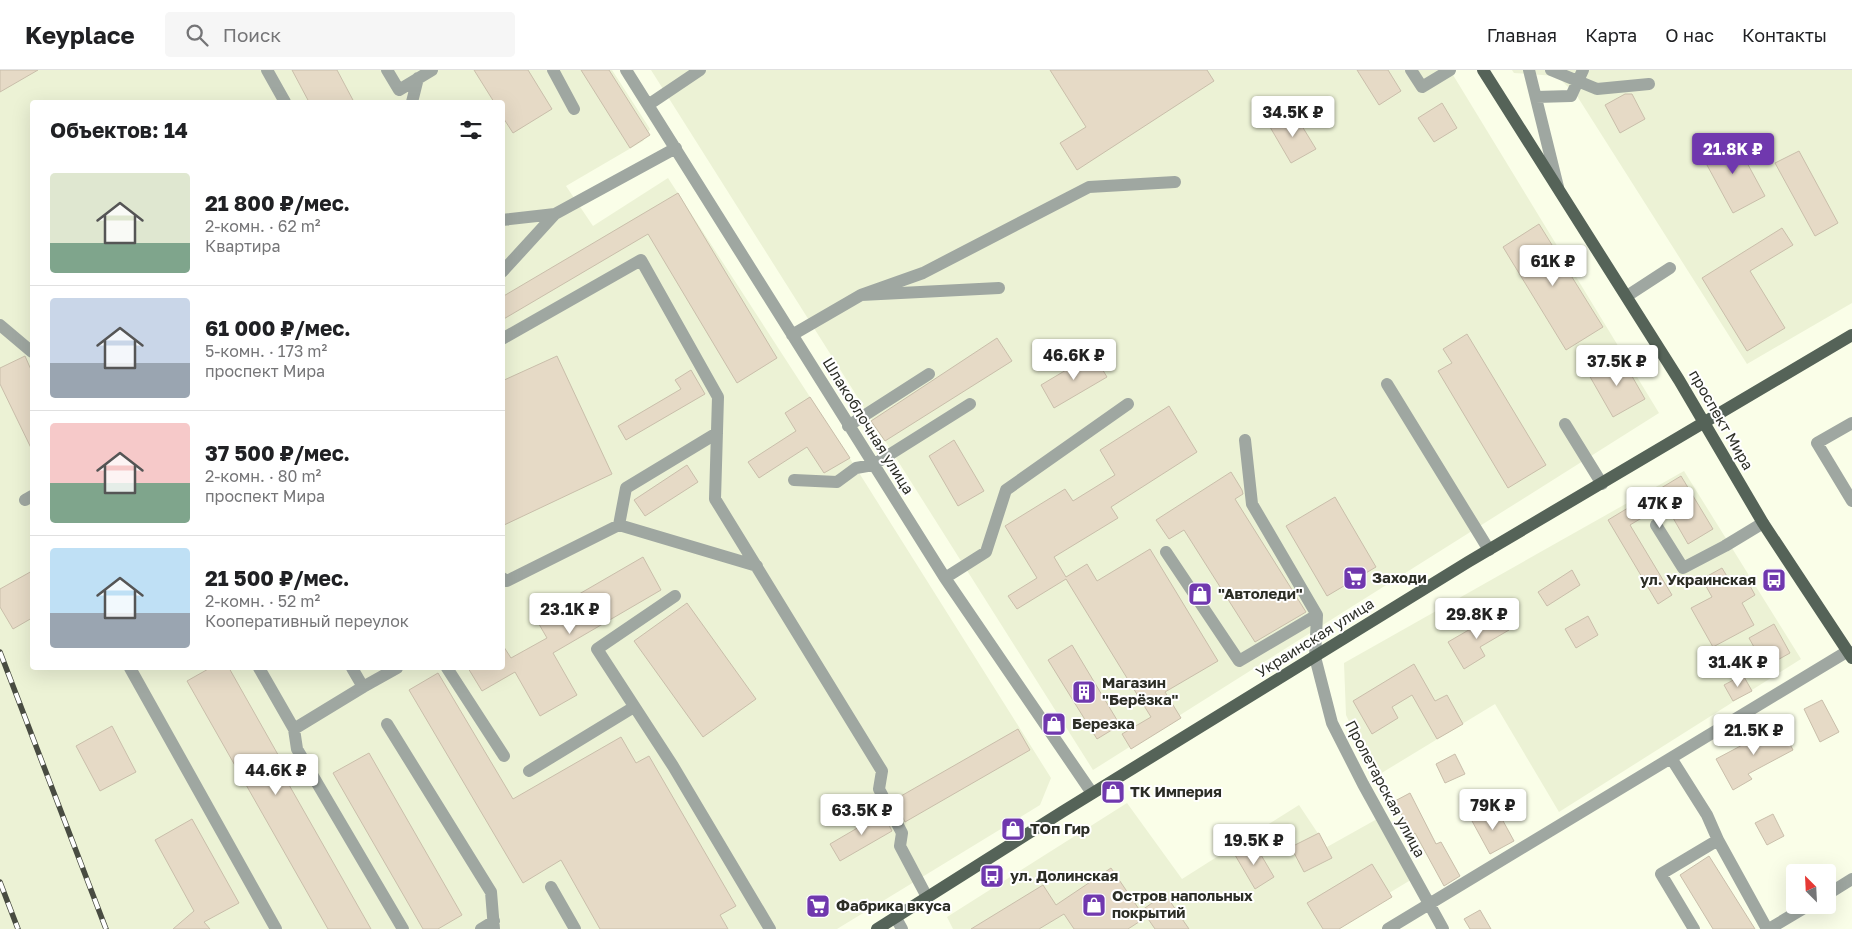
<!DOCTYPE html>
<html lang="ru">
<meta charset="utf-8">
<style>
:root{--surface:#fff;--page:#f6f6f6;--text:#202124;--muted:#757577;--line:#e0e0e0;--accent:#7038ae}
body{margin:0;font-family:"Golos Text",sans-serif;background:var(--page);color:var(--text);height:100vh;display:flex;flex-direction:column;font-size:19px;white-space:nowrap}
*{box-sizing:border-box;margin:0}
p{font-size:16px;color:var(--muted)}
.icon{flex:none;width:28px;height:28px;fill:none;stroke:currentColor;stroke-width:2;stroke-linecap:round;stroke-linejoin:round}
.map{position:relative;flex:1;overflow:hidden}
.details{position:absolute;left:30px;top:30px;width:475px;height:570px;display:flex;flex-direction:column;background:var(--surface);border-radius:5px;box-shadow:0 5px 20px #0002}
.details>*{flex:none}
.needle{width:32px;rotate:336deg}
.controls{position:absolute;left:1786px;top:794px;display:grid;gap:10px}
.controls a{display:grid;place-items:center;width:50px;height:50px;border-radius:5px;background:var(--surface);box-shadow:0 5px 20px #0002;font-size:25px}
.price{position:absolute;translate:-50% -42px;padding:0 11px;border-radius:5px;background:#fff;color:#222;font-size:16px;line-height:32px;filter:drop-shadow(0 1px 2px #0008)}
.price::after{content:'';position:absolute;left:50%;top:30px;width:15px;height:11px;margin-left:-8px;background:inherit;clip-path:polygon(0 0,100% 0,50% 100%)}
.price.current{background:var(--accent);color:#fff}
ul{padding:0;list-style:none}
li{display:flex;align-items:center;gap:15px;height:125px;padding:0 20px}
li+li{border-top:1px solid var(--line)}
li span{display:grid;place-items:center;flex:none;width:140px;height:100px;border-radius:5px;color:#555}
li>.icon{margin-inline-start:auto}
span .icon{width:60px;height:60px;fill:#fffc;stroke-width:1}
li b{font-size:21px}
h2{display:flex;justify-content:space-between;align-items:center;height:60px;padding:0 20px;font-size:21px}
header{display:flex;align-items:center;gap:30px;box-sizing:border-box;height:70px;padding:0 25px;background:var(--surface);border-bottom:1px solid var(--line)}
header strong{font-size:24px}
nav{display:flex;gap:28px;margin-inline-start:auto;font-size:18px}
.search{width:350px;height:45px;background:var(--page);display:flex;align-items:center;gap:12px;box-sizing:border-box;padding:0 18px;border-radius:5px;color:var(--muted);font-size:19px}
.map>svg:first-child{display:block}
</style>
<header>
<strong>Keyplace</strong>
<div class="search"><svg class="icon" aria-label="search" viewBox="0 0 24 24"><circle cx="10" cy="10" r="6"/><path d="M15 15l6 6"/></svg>Поиск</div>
<nav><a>Главная</a><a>Карта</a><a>О нас</a><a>Контакты</a></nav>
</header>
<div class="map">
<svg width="1852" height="859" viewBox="0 0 1852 859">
<rect width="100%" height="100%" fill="#fafee8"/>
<path fill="#ecf2d5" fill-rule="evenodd" d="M0,0H612L650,59L643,71L566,116L593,156L668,108L856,398L1051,708L1040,735L837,859H0ZM32,32H502V598H32Z
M651,0H1450L1659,343L1093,700Z
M1512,0H1852V233L1747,294L1577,26L1557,6L1514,3Z
M1684,401L1801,589L1559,742L1495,634L1375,707L1346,645L1344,593Z
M1127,733L1182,809L1299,735L1327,777L1377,749L1414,808L1329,859H953L947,847Z"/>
<path fill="#e6dac6" stroke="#c9beaa" d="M0,0H38L0,22Z
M292,0H337L354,32H309Z
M474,0H528L552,39L513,63L502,46V32H494Z
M581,0H609L650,65L630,78Z
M1050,0H1207L1214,11L1077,100L1060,73L1086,57Z
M1357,0H1388L1401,21L1379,35Z
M1625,24H1632L1645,49L1620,63L1605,35Z
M1442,33L1457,58L1434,72L1418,48Z
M1294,43L1316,79L1291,93L1270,57Z
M1733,67L1765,126L1733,143L1701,84Z
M1799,81L1838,153L1815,166L1775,93Z
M678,123L777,288L737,313L648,164L502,250V227Z
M1539,154L1603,257L1566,280L1503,177Z
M1782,158L1793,175L1750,201L1785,258L1747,281L1702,208Z
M1467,264L1546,395L1508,418L1438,301L1452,293L1443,279Z
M997,268L1012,291L885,371L871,351Z
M1093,284L1107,307L1054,338L1041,315Z
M25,286L32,302V380L0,314V298Z
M557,286L612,404L502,456V311Z
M1621,287L1645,329L1613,347L1589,305Z
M691,300L705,324L626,370L618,356L681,319L675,310Z
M810,327L850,388L824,403L807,377L759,408L748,392L796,361L785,343Z
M1169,336L1197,382L1111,437L1118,448L1054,487L1066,507L1087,494L1097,511L1150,479L1218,591L1165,622L1181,648L1131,679L1122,664L1151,647L1066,509L1017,539L1008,526L1037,508L1005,456L1065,419L1073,431L1115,405L1100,380Z
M954,370L984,421L958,436L929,386Z
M687,395L698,412L645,446L634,430Z
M1231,402L1242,420L1243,424L1235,429L1306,542L1255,572L1184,460L1169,469L1156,450Z
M1681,406L1713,459L1688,474L1665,434L1630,455L1672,525L1658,534L1608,450Z
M1335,427L1376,497L1327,526L1286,456Z
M643,487L661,520L553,583L577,625L540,646L515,602L482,621L468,598H502V574L511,588L547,568L536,549Z
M1722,498L1731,513L1744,505L1755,525L1742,533L1754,555L1713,577L1691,538L1712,527L1702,509Z
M1572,500L1580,515L1547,536L1538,522Z
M32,501V548L13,559L0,537V519Z
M687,533L756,629L703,667L634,571Z
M1498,543L1509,560L1480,577L1485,586L1464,599L1448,572Z
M1588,546L1598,565L1576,578L1565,559Z
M1774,554L1790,583L1765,597L1749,568Z
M1072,575L1120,655L1097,669L1048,590Z
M1414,594L1435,631L1447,625L1463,654L1437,669L1412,625L1392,637L1398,648L1372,664L1353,631Z
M210,598H229L281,690L276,692L371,859H328L187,611Z
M438,603L513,729L621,667L636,693L649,686L736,836L720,845L728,859H600L561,790L523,813L409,620Z
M1743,605L1752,621L1733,631L1724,615Z
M1822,630L1839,662L1820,672L1804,639Z
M1780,655L1793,680L1748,704L1752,709L1733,720L1716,689Z
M112,656L136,702L100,721L76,676Z
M1018,659L1030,680L905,752L894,730Z
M369,683L462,845L438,859H423L333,703Z
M1455,684L1465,704L1445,713L1436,694Z
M1410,723L1436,774L1441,772L1460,806L1444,816L1415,763L1412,765L1395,731Z
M880,738L892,761L840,791L830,774L871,750L868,745Z
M1496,738L1514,771L1490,784L1472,751Z
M1773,744L1784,766L1767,775L1755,753Z
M192,749L239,833L204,852L210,859H173L194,841L155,770Z
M1319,763L1332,788L1304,802L1291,777Z
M1254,773L1274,807L1255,819L1235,785Z
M1709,786L1755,859H1713L1680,805Z
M1372,794L1392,827L1339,859H1323L1307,833Z
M1111,798L1145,848L1128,859H1074L1064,844L1039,859H971L1043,815L1056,835Z
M1165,824L1189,859H1155L1142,840Z
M1480,840L1491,859H1470L1464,849Z"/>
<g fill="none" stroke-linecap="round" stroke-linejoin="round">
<path stroke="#9fa7a1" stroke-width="12" d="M267,0L285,32
M387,0L399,20L432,0
M553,0L574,39
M626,0L945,508L1092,723
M1411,0L1422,17L1450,0
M1529,0L1558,117
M1551,0L1597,19L1649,14
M1536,27L1571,26L1583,0
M412,32L418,8
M648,35L700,0
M502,150L555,144
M502,202L555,144L676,78
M861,225L923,203L1089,117L1175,112
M1627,226L1670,198
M0,255L32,282
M792,265L861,225L999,218
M502,269L641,190L718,327L715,429L882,701L879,719L902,763L900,776L927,827
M1387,314L1489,480
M1852,353L1817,373L1852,431
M1565,354L1602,414
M848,356L929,304
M1245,370L1252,434L1317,545L1315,587L1332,653L1363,714L1443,859
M794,410L837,412L856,398L873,395L970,334
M25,430L32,426
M619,455L626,418L717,363
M1656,455L1683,498L1725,476L1763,453
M1166,482L1239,591L1317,545
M502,508L507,511L619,455L757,496
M945,508L986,482L1006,420L1128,334
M675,526L597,579L673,696L770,859
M130,598L276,859
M259,598L294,659L297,679L403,859
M352,598L363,617L397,598
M447,598L504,686
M387,654L491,822L494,859
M294,659L363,617
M1671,688L1707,745L1718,770L1661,804L1694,859
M529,701L634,637
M1718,770L1767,859
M551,817L575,859
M1828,824L1852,809
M896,848L902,859
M481,859L494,851
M1388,859L1848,581
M1769,859L1809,835"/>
<path stroke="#556358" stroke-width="12" d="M1483,0L1679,310L1763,453L1852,588
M877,859L1062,742L1468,492L1852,265"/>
<g stroke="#494c42" stroke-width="5.5">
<path id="rail" d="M0,582L106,859
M0,812L18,859"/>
</g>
<use href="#rail" stroke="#fff" stroke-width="4" stroke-dasharray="11" stroke-linecap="butt"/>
</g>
<defs>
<g id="supermarket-square" transform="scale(1.25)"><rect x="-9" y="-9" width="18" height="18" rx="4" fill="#7038ae" stroke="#fff"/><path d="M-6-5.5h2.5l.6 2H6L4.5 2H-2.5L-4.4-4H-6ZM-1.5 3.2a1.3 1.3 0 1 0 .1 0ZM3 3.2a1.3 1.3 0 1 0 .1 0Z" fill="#fff"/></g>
<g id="bus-square" transform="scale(1.25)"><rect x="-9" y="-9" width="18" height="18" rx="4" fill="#7038ae" stroke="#fff"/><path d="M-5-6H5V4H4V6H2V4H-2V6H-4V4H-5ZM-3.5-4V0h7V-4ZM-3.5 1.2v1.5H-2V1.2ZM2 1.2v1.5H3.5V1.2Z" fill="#fff"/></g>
<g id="shop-square" transform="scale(1.25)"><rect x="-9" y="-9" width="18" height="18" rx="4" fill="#7038ae" stroke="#fff"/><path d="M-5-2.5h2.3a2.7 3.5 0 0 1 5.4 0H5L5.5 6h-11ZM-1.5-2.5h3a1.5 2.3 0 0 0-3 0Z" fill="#fff"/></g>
<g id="building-square" transform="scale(1.25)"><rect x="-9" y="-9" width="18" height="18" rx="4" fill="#7038ae" stroke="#fff"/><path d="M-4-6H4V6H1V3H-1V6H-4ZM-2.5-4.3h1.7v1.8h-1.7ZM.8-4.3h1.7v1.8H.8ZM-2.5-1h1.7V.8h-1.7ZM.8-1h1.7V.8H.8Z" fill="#fff"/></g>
</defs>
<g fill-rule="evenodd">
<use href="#supermarket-square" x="1355" y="508"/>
<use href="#bus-square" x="1774" y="510"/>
<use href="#shop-square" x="1200" y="524"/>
<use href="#building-square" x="1084" y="622"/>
<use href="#shop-square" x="1054" y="654"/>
<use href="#shop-square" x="1113" y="722"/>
<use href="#shop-square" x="1013" y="759"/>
<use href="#bus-square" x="992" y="806"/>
<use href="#shop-square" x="1094" y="835"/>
<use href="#supermarket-square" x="818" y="836"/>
</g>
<g text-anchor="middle" stroke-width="4" stroke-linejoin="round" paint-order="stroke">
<g font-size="15" fill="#2c2e26" stroke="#fff">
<text transform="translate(1721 350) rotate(60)" y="5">проспект Мира</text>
<text transform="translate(868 356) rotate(58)" y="5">Шлакоблочная улица</text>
<text transform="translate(1315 568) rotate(-32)" y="5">Украинская улица</text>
<text transform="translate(1385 719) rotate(62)" y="5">Пролетарская улица</text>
</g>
<g font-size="15" font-weight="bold" fill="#2c2e26" stroke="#fff" text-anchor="start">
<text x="1372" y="513">Заходи</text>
<text x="1756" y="515" text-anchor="end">ул. Украинская</text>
<text x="1218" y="529">"Автоледи"</text>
<text x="1102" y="618">Магазин<tspan x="1102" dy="17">"Берёзка"</tspan></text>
<text x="1072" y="659">Березка</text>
<text x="1130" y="727">ТК Империя</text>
<text x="1030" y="764">ТОп Гир</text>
<text x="1010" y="811">ул. Долинская</text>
<text x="1112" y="831">Остров напольных<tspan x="1112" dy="17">покрытий</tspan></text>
<text x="836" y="841">Фабрика вкуса</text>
</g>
</g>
</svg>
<div class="controls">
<a><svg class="needle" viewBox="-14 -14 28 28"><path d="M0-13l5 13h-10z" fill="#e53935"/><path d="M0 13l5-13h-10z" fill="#757577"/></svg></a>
</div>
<b class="price" style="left:1293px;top:68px">34.5K ₽</b>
<b class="price current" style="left:1733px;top:105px">21.8K ₽</b>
<b class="price" style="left:1553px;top:217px">61K ₽</b>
<b class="price" style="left:1074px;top:311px">46.6K ₽</b>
<b class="price" style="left:1617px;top:317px">37.5K ₽</b>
<b class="price" style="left:1660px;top:459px">47K ₽</b>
<b class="price" style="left:570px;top:565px">23.1K ₽</b>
<b class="price" style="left:1477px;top:570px">29.8K ₽</b>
<b class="price" style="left:1738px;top:618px">31.4K ₽</b>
<b class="price" style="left:1754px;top:686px">21.5K ₽</b>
<b class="price" style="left:276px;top:726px">44.6K ₽</b>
<b class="price" style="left:1493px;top:761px">79K ₽</b>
<b class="price" style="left:862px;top:766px">63.5K ₽</b>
<b class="price" style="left:1254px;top:796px">19.5K ₽</b>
<section class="details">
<h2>Объектов: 14<svg class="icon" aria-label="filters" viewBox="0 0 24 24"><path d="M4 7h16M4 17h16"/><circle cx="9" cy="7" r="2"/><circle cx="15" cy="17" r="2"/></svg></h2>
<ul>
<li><span style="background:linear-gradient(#dfe7d0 70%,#7fa58c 0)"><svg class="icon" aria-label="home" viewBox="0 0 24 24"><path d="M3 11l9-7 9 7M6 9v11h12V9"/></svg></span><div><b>21 800 ₽/мес.</b><p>2-комн. · 62 m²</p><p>Квартира</p></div></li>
<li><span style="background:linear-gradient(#c9d6e8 65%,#9aa5b1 0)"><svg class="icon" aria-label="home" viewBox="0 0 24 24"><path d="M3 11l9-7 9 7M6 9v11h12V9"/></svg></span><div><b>61 000 ₽/мес.</b><p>5-комн. · 173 m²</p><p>проспект Мира</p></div></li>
<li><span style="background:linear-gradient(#f6c9c9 60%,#7fa58c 0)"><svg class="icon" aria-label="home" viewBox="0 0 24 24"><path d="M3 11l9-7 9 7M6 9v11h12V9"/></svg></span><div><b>37 500 ₽/мес.</b><p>2-комн. · 80 m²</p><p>проспект Мира</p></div></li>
<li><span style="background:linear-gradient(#bfe0f5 65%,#9aa5b1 0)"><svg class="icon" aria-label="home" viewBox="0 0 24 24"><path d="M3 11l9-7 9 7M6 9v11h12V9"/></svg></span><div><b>21 500 ₽/мес.</b><p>2-комн. · 52 m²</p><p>Кооперативный переулок</p></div></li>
</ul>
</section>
</div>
